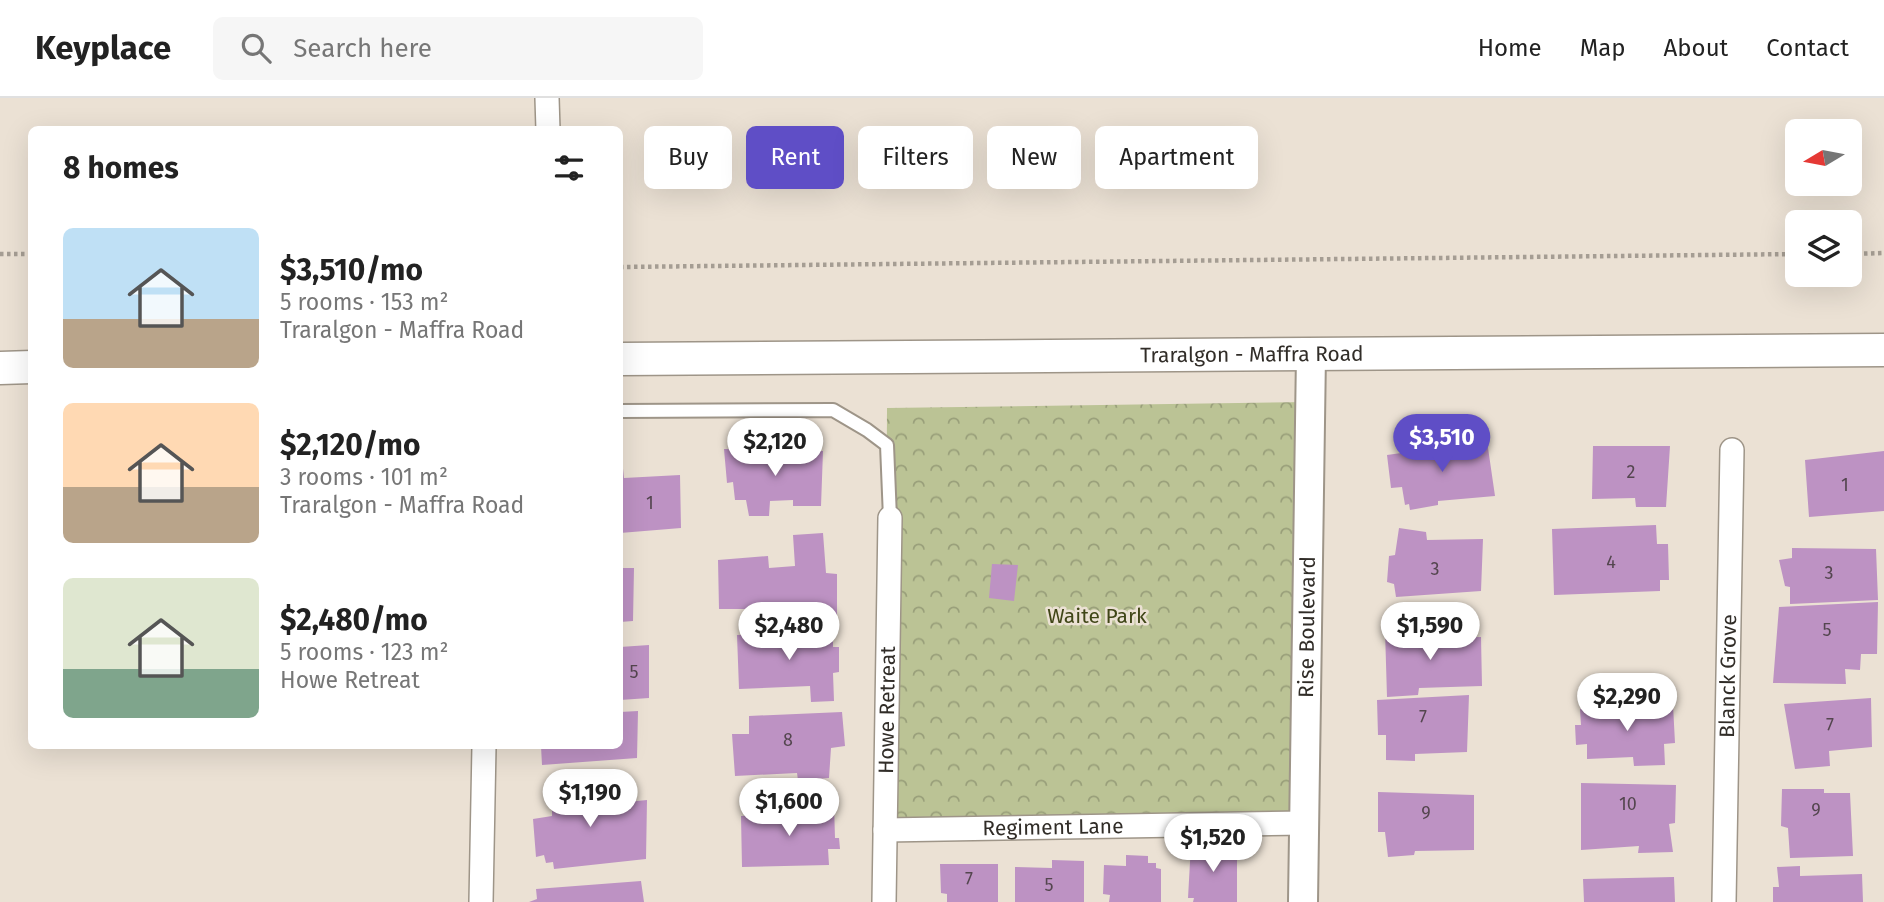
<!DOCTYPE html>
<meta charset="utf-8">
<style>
:root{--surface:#fff;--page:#f6f6f6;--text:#222;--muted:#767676;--line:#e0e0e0;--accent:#5f4ec6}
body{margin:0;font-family:"Fira Sans",sans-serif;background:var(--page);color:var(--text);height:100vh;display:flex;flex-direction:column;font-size:26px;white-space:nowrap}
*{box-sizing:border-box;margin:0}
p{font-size:23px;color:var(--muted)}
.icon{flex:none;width:38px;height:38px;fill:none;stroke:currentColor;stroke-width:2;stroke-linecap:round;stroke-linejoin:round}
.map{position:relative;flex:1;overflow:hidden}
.sheet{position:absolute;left:28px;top:28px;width:595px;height:623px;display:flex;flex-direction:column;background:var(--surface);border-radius:10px;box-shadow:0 7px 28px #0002}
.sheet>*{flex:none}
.top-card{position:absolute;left:644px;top:28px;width:665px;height:63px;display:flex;gap:14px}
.needle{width:46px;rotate:260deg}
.fabs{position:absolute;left:1785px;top:21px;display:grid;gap:14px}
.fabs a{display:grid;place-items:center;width:77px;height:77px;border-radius:10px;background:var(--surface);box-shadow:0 7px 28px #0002;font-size:35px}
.price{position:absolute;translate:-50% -60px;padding:0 16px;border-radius:24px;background:#fff;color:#222;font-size:23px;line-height:46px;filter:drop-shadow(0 2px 4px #0008)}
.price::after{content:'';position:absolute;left:50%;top:42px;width:21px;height:16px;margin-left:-10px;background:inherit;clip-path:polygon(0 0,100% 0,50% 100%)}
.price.active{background:var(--accent);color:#fff}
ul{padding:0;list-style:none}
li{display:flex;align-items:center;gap:21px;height:175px;padding:0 35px}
li span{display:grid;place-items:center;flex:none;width:196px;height:140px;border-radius:10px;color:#555}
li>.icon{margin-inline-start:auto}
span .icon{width:84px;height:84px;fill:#fffc;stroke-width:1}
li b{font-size:30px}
h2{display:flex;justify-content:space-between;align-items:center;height:84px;padding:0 35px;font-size:30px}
.pill{padding:0 24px;border-radius:10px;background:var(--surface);box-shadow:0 7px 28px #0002;font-size:24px;line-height:63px}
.pill.active{background:var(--accent);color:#fff}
header{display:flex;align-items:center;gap:42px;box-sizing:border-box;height:98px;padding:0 35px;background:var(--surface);border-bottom:2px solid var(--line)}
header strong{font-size:33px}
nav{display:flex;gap:38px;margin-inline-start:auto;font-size:24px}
.search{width:490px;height:63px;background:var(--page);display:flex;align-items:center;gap:18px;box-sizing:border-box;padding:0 24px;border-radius:10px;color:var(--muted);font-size:26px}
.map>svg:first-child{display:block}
</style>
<header>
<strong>Keyplace</strong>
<div class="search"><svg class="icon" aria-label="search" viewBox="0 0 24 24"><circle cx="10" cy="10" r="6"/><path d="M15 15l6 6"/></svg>Search here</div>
<nav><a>Home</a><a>Map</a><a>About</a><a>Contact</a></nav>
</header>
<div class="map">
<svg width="1884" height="804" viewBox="0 0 1884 804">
<defs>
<pattern id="park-crowns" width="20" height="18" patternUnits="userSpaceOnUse" patternTransform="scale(1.75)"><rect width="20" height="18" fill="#bbc395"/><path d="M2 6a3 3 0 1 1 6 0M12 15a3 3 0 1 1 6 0" fill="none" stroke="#999f7a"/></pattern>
</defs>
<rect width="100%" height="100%" fill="#ebe1d4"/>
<path fill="url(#park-crowns)" d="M1309,304L1305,725L885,732L887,310Z"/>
<path fill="#bd92c3" d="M1487,343L1495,398L1438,403V407L1410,412L1409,406L1405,407L1402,389L1391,390L1387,357Z
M1593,348H1670L1666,409H1636L1635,400L1592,401Z
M724,351L823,353L821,408H793V402L770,403L769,418H749L746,402H735L733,384L727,385Z
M1884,353V413L1809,419L1805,362Z
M620,361H622L624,380L680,377L681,430L620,435Z
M1656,427L1657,446H1668L1669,482H1660V493L1554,497L1552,431Z
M1399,430L1426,434L1427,442L1483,441L1481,493L1396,499L1394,486L1387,484L1389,458L1395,457Z
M823,435L826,475L837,476V520L754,523L752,511H719L718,462L768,458L769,470L795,468L793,437Z
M1792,450L1876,451L1878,502L1790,506V489L1785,488L1779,462L1792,460Z
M992,466L1018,467L1014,503L989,500Z
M620,470H634L633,523L620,524Z
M1878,504L1877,556H1861L1860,572L1845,571L1846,586L1773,585L1779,509Z
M1385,532H1424L1429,540L1481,539L1482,588L1419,590L1418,597L1387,599Z
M828,534V538H833V549H839V574L833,575L834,603L811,604L810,588L739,591L737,537Z
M649,547V600L620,602V549Z
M1469,597L1467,654L1415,656V663L1386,662V637H1378L1377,602Z
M1871,600L1872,649L1829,653L1830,668L1795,671L1784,606Z
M1673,607L1675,645L1652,647L1664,646L1665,667L1634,668L1633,659L1587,661V646L1576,647L1575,627H1581L1580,611Z
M638,613L637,660L542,667L541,648H620V614Z
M842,614L845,648L831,650L829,680L798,682L797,675L735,678L732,636H749V618Z
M586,680L587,708L647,702L646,761L554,771L553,764L546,765L544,757L536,759L533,721L552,718V681Z
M1581,685L1676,687L1675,725L1669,726L1673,754L1638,755L1639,748L1581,752Z
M1782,691H1824V695H1850L1853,758L1790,760L1788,730L1781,728Z
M1378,694L1474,697V752L1415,753L1414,757L1388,759L1385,734H1378Z
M803,707H834L835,740H839L840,751H828L829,767L742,769L741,718L803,716Z
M1191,746L1237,750V804H1193L1194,800H1188Z
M1126,757L1148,758V765H1156V770L1161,771V804H1109L1110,797L1103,796L1104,767L1126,768Z
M1052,762L1084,763V804H1015V769L1052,770Z
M940,766H998V804H947V796L941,795Z
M1800,768V778L1862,776L1863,804H1773V789H1779L1777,769Z
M1674,779L1675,804H1584L1583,781Z
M641,783L644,804H529L537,801L536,791Z"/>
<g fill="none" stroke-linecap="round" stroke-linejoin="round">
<g stroke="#9e9588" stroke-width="16">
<path id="service" d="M620,313L833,312L867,332L887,347L890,420"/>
</g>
<g stroke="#9e9588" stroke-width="26">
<g id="minor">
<path d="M547,0L548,32"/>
<path id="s1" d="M885,732L1305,725"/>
<path d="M481,804L484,648"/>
<path id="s2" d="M884,804L890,420"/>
<path id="s3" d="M1724,804L1732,352"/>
</g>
</g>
<g stroke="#9e9588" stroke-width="32">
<g id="tertiary">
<path id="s4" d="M1303,804L1311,256"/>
</g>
</g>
<g stroke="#9e9588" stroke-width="35">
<g id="secondary">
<path id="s5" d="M620,261L1884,252"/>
<path d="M0,270L32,269"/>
</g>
</g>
<path stroke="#a59d93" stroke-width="4.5" stroke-dasharray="3.5 3.5" stroke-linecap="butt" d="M0,156H32
M1850,156L1884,155
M620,169L1797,156"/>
<use href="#service" stroke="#fff" stroke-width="12"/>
<use href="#minor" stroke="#fff" stroke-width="23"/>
<use href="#tertiary" stroke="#fff" stroke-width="28"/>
<use href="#secondary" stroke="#fff" stroke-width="32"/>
</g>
<g text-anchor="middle" stroke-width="5" stroke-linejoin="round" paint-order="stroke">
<g font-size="18" fill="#54464f">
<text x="1631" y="380">2</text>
<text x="1845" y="393">1</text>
<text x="650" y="411">1</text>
<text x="1611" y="470">4</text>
<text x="1435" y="477">3</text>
<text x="1829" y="481">3</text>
<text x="1827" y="538">5</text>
<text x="634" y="580">5</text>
<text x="1423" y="625">7</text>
<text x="1830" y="633">7</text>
<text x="788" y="648">8</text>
<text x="1628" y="712">10</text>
<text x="1816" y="718">9</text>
<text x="1426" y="721">9</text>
<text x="969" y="787">7</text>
<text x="1049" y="793">5</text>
</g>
<g font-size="21" fill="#312d28" stroke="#ebe1d4">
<text dy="7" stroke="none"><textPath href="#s5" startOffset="632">Traralgon - Maffra Road</textPath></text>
<text dy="7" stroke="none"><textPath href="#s4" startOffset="275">Rise Boulevard</textPath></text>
<text dy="7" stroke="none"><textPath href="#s3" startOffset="226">Blanck Grove</textPath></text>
<text dy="7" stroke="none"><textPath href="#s2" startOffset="192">Howe Retreat</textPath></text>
<text dy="7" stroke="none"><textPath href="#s1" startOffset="168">Regiment Lane</textPath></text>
</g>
<g font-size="21" fill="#404617" stroke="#ebe1d4">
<text x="1097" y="525">Waite Park</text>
</g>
</g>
</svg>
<div class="fabs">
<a><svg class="needle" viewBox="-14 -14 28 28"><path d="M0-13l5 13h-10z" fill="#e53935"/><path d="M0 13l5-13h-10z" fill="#767676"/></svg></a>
<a><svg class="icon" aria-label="layers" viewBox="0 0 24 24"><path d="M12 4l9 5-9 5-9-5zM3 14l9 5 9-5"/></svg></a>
</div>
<b class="price active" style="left:1442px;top:376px">$3,510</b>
<b class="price" style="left:775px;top:380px">$2,120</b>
<b class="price" style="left:789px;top:564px">$2,480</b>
<b class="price" style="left:1430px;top:564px">$1,590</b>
<b class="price" style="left:1627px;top:635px">$2,290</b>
<b class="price" style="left:590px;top:731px">$1,190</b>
<b class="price" style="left:789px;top:740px">$1,600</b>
<b class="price" style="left:1213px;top:776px">$1,520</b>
<div class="top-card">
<a class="pill">Buy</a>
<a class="pill active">Rent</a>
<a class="pill">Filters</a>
<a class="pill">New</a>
<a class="pill">Apartment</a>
</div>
<section class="sheet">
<h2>8 homes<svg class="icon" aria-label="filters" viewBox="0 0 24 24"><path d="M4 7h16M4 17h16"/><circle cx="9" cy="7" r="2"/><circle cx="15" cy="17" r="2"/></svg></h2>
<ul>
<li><span style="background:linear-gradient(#bfe0f5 65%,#b9a48a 0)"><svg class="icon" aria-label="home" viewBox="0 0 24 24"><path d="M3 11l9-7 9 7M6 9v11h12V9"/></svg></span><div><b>$3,510/mo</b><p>5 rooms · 153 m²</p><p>Traralgon - Maffra Road</p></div></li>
<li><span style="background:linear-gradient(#ffd9b3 60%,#b9a48a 0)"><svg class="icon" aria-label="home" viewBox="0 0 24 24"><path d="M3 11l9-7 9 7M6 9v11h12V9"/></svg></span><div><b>$2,120/mo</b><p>3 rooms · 101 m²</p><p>Traralgon - Maffra Road</p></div></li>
<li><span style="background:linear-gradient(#dfe7d0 65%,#7fa58c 0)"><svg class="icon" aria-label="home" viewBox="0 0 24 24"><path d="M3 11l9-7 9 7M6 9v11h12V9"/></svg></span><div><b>$2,480/mo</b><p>5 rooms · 123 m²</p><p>Howe Retreat</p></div></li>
</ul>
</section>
</div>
